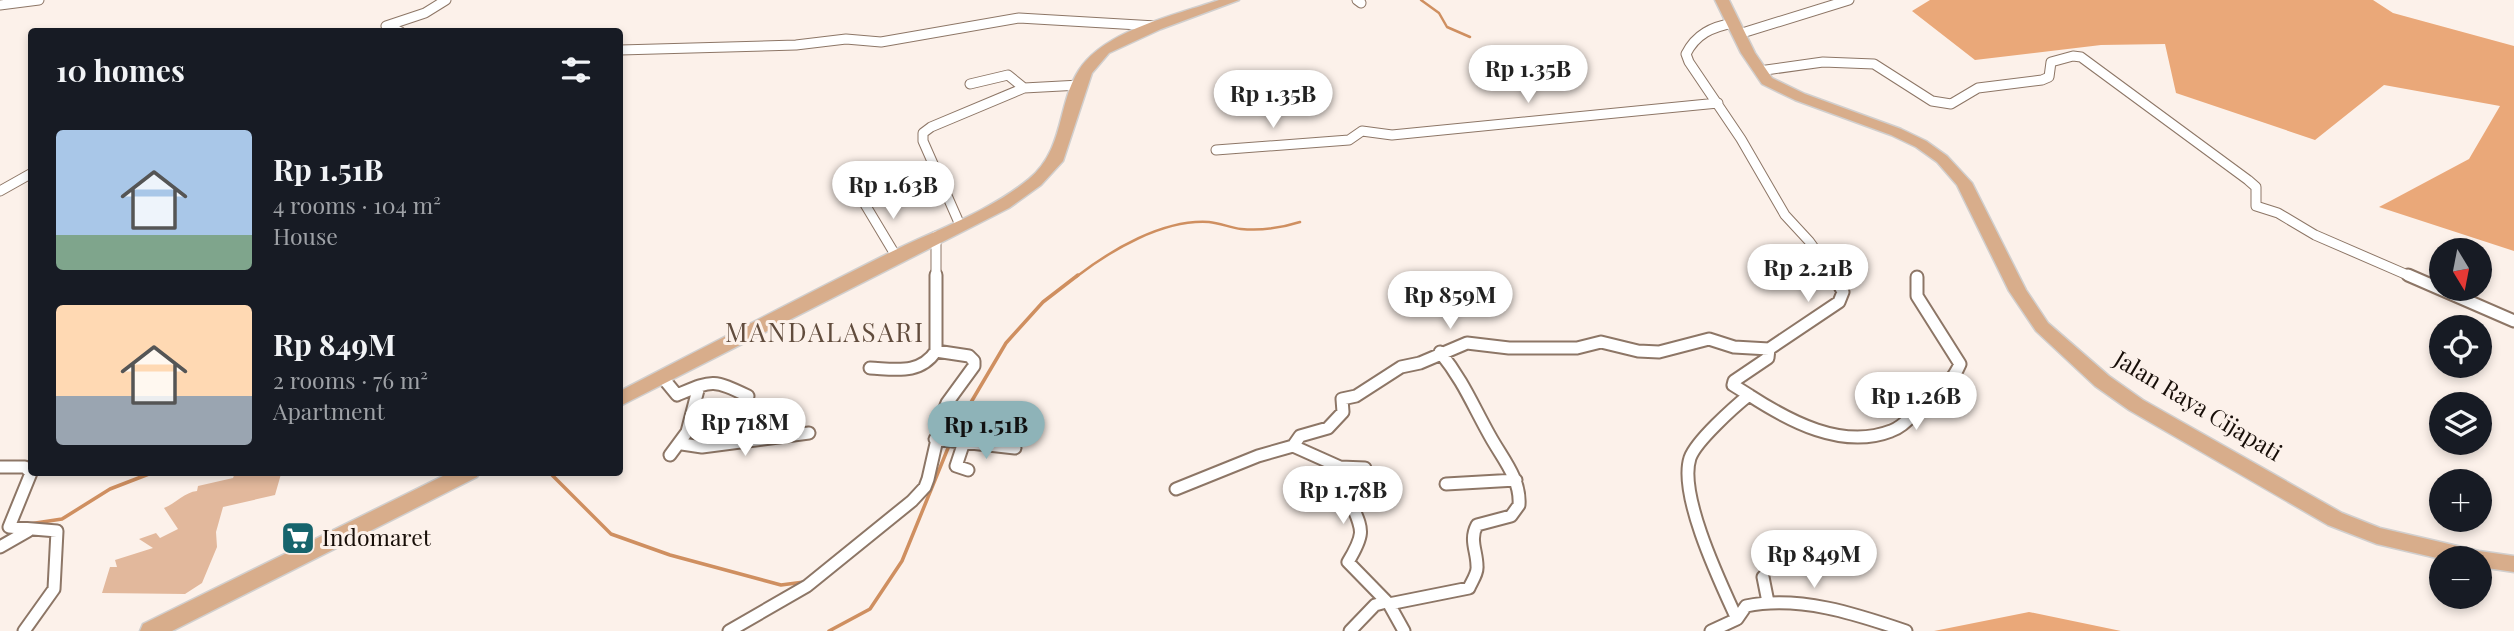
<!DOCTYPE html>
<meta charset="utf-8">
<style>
:root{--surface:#171b24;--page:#242831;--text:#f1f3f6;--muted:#9ea1a6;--accent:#8eb3b8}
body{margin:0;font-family:"Playfair Display",serif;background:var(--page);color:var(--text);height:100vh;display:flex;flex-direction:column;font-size:26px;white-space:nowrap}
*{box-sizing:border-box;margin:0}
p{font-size:23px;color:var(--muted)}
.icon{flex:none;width:38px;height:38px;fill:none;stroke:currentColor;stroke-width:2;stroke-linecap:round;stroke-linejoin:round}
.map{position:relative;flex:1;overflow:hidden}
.details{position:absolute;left:28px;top:28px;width:595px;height:448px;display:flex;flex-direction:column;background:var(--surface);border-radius:7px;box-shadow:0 4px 10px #0003}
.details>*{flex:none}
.needle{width:46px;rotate:170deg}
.tools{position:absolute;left:2429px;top:238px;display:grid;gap:14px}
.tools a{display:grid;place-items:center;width:63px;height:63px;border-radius:50%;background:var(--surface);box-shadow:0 4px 10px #0003;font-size:35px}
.price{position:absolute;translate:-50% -60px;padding:0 16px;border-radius:24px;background:#fff;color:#222;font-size:23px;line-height:46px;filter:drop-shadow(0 2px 4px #0008)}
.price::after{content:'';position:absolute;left:50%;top:42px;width:21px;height:16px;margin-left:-10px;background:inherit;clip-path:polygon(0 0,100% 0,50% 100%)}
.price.current{background:var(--accent);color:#111}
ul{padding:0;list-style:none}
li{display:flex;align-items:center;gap:21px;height:175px;padding:0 28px}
li span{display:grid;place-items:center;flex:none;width:196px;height:140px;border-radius:7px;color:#555}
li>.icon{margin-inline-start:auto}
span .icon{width:84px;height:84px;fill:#fffc;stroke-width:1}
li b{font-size:30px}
h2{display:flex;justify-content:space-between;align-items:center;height:84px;padding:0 28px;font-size:30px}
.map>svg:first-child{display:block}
</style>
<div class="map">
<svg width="2514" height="631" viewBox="0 0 2514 631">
<rect width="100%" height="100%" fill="#fcf1ea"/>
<path fill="#e2b89c" d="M235,473H285L281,474L275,495L223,507L216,532L217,547L202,583L185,594L102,593L110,567H117L115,560L153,548L139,539L156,533L160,538L178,529L164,508C176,503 185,492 197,491L198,486L233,478Z"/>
<path fill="#eaa879" d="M1930,0H2373L2393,13L2514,46V251L2379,207L2469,159L2500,106L2384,85L2315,140L2176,93L2165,44L2101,45L1975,60L1912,11Z
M2029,612L2121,631H1934Z"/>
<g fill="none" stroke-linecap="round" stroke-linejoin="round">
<path stroke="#cf8f60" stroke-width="2.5" d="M1421,0L1439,13L1447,27L1470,37
M1076,277C1111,250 1163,219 1209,222C1220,223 1231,228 1241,229C1262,231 1281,228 1300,222"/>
<path stroke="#cf8f60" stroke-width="3.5" d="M549,472L611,534L670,555L781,585L804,582
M29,524L62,519L110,489L154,472
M829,631L870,609L902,561L957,426L1006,343L1043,302L1078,275"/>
<g stroke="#8d7666" stroke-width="11">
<path id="minor-far1" d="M1357,0L1361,3
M0,5L39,0
M1733,23C1712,27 1696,34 1686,54L1689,62L1741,139L1785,215L1809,241L1835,277
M401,32L386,26L425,13L446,0
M1739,34L1849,0
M620,50L796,45L846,39L881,42L1019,18L1156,26
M1759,71L1823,62L1874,64L1932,101L1951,104L1978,88L2042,80L2049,77L2051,62L2073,56L2081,57L2248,180L2256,187V206L2278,213L2315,235L2412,277
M970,84L1008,75L1024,88L1080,85
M1216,150L1349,140L1362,131L1392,135L1718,103
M0,191L32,173
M863,201L896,256
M960,225L923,141V133L931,127L1024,88
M936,236V277"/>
</g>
<g stroke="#8d7666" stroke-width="15">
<path id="minor" d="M936,275V351
M2408,275L2514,321
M663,378L677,395C713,380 712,379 748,396
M1749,395C1789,421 1842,450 1891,431C1903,427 1911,416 1921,408C1936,394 1952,383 1960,364L1917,296V277
M935,439L1015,448
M964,442L956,466L968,470
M682,444L702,447L809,433
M1293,446L1340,467L1365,468
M670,455L687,432L699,386
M0,467H25L31,473L9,527L57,531L54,589L24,631
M1446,484L1516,480
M1176,489L1258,456L1293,446L1300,436L1328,428L1343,412L1342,399L1356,396L1401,367L1420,363L1467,343L1509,348H1577L1601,342L1638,351L1659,352L1709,339L1734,347L1769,349
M1348,495C1361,529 1368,529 1348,562L1389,604L1404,631
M0,547L28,531
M1763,577L1768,602
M1389,604L1469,588C1472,581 1478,573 1477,566C1477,551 1469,540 1477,525L1511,516L1519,505C1521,479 1502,458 1490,436C1472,404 1464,382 1440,352
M1737,619L1746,606C1799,595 1856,614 1906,631
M729,631L807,586L912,501L925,487L928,479L943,413L947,403L974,366V361L969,356L936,351C920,375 895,369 870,368
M1350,631L1375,605L1386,602
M1711,631L1737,619C1721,584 1678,495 1690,458C1696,441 1734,407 1749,395L1733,385L1734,381L1768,358L1769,349L1839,302L1843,292L1834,275"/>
</g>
<g stroke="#d1cfce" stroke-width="3">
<path id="primary" d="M1219,0H1239L1161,29L1109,53L1092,73L1063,161L1041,185L1009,208L620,406V391C709,345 799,298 889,253C935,230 989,212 1029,179C1065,149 1057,104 1079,70C1105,30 1176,15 1219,0Z
M1715,0H1729L1755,53L1772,78L1805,94L1901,129L1926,141L1947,156L1972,183L2026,290L2048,323L2109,376L2143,400L2342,513L2380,528L2479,551L2514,556V572L2480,567V558L2441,559L2377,544L2328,525L2129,410L2095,386L2036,331L2009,291L1957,185L1937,162L1916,147L1891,135L1795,100L1762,84L1741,53Z
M451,472H480L477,477L172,631H140L143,624Z"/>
</g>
<use href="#minor-far1" stroke="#fff" stroke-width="9"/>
<use href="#minor" stroke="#fff" stroke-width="11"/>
<use href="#primary" fill="#d8ad8b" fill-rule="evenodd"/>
</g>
<defs>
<g id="supermarket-square" transform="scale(1.75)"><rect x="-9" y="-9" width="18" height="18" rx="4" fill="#16646c" stroke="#fcf1ea"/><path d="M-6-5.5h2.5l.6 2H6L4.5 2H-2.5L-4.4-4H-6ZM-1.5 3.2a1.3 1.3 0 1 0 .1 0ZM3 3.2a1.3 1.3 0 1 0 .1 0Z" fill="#fff"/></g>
</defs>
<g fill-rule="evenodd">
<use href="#supermarket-square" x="298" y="538"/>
</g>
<g text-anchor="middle" stroke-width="6" stroke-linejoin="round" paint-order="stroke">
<g font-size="23" fill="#170e08" stroke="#fcf1ea">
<text transform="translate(2198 406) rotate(31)" y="8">Jalan Raya Cijapati</text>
</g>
<g font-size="23" fill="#170e08" stroke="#fcf1ea" text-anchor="start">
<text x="322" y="546">Indomaret</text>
</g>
<g font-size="26" letter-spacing="2" fill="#614c3d" stroke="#fcf1ea">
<text x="825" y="342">MANDALASARI</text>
</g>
</g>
</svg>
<div class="tools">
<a><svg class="needle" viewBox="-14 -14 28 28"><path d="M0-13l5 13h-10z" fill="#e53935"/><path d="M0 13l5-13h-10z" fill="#9ea1a6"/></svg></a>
<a><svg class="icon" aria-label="locate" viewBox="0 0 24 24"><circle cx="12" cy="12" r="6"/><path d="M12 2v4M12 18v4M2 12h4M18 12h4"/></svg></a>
<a><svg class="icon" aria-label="layers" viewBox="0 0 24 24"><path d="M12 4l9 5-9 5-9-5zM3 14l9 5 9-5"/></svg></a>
<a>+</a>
<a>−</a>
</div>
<b class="price" style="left:1528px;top:105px">Rp 1.35B</b>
<b class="price" style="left:1273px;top:130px">Rp 1.35B</b>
<b class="price" style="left:893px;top:221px">Rp 1.63B</b>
<b class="price" style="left:1808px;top:304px">Rp 2.21B</b>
<b class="price" style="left:1450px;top:331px">Rp 859M</b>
<b class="price" style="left:1916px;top:432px">Rp 1.26B</b>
<b class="price" style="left:745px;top:458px">Rp 718M</b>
<b class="price current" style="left:986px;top:461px">Rp 1.51B</b>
<b class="price" style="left:1343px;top:526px">Rp 1.78B</b>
<b class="price" style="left:1814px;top:590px">Rp 849M</b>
<section class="details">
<h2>10 homes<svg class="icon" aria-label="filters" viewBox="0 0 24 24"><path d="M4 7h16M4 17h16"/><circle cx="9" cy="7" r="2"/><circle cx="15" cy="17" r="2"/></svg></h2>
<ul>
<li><span style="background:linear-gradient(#a9c7e8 75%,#7fa58c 0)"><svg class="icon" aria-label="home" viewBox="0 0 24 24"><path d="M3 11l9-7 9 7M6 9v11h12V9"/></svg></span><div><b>Rp 1.51B</b><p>4 rooms · 104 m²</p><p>House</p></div></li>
<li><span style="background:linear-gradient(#ffd9b3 65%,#9aa5b1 0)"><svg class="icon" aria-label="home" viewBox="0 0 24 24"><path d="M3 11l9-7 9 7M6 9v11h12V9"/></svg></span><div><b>Rp 849M</b><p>2 rooms · 76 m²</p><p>Apartment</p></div></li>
</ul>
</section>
</div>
